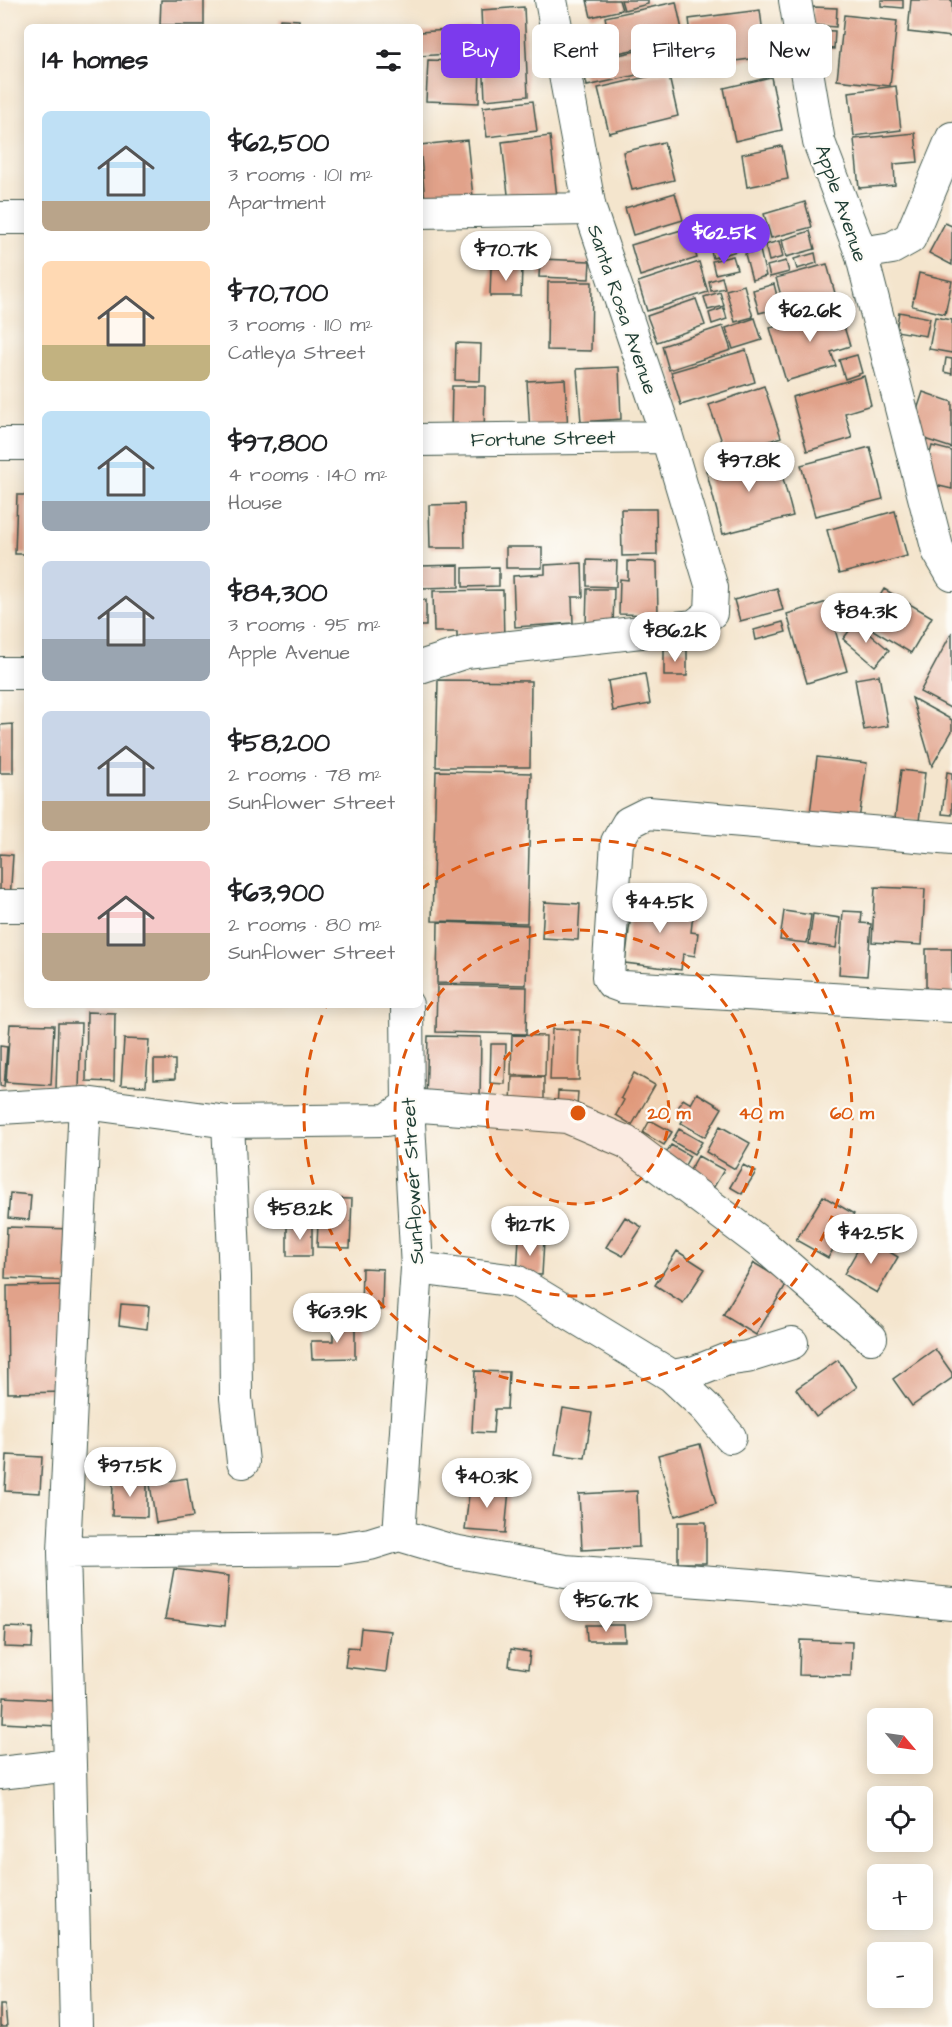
<!DOCTYPE html>
<meta charset="utf-8">
<style>
:root{--surface:#fff;--page:#f2f2f2;--text:#202124;--muted:#757577;--accent:#7c3aed}
body{margin:0;font-family:"Architects Daughter",sans-serif;background:var(--page);color:var(--text);height:100vh;display:flex;flex-direction:column;font-size:22px;white-space:nowrap}
*{box-sizing:border-box;margin:0}
p{font-size:20px;color:var(--muted)}
.icon{flex:none;width:33px;height:33px;fill:none;stroke:currentColor;stroke-width:2;stroke-linecap:round;stroke-linejoin:round}
.map{position:relative;flex:1;overflow:hidden}
.side{position:absolute;left:24px;top:24px;width:399px;height:984px;display:flex;flex-direction:column;background:var(--surface);border-radius:9px;box-shadow:0 3px 15px #0003}
.side>*{flex:none}
.banner{position:absolute;left:441px;top:24px;width:420px;height:54px;display:flex;gap:12px}
.needle{width:39px;rotate:119deg}
.controls{position:absolute;left:867px;top:1708px;display:grid;gap:12px}
.controls a{display:grid;place-items:center;width:66px;height:66px;border-radius:9px;background:var(--surface);box-shadow:0 3px 15px #0003;font-size:30px}
.price{position:absolute;translate:-50% -51px;padding:0 14px;border-radius:21px;background:#fff;color:#222;font-size:20px;line-height:39px;filter:drop-shadow(0 2px 3px #0008)}
.price::after{content:'';position:absolute;left:50%;top:36px;width:18px;height:14px;margin-left:-9px;background:inherit;clip-path:polygon(0 0,100% 0,50% 100%)}
.price.selected{background:var(--accent);color:#fff}
ul{padding:0;list-style:none}
li{display:flex;align-items:center;gap:18px;height:150px;padding:0 18px}
li span{display:grid;place-items:center;flex:none;width:168px;height:120px;border-radius:9px;color:#555}
li>.icon{margin-inline-start:auto}
span .icon{width:72px;height:72px;fill:#fffc;stroke-width:1}
li b{font-size:26px}
h2{display:flex;justify-content:space-between;align-items:center;height:72px;padding:0 18px;font-size:26px}
.tag{padding:0 21px;border-radius:9px;background:var(--surface);box-shadow:0 3px 15px #0003;font-size:21px;line-height:54px}
.tag.selected{background:var(--accent);color:#fff}
.map>svg:first-child{display:block}
</style>
<div class="map">
<svg width="952" height="2027" viewBox="0 0 952 2027">
<rect width="100%" height="100%" fill="#fdfcf7"/>
<filter id="ink" filterUnits="userSpaceOnUse"><feTurbulence type="fractalNoise" baseFrequency=".0167" numOctaves="2"/><feDisplacementMap in="SourceGraphic" scale="12" xChannelSelector="R" yChannelSelector="G"/><feConvolveMatrix kernelMatrix="1 2 1 2 8 2 1 2 1" color-interpolation-filters="sRGB"/></filter>
<filter id="wash" filterUnits="userSpaceOnUse"><feTurbulence type="fractalNoise" baseFrequency=".008" numOctaves="4" result="noise"/><feDisplacementMap in="SourceGraphic" scale="24" xChannelSelector="R" yChannelSelector="G"/><feGaussianBlur stdDeviation="1.35" result="paint"/><feColorMatrix in="noise" values="0 0 0 0 0 0 0 0 0 0 0 0 0 0 0 0 0 1.4 0 .05"/><feComposite in="paint" operator="in"/></filter>
<g filter="url(#wash)">
<rect width="100%" height="100%" fill="#f4e5cd"/>
<g id="blocks">
<path fill="#e1a28a" d="M161,0H204V25H160Z
M587,0H619L622,10L591,17Z
M621,0H648V4L624,10Z
M881,0H903V8L881,6Z
M911,0H952V37L908,32Z
M676,2L684,39L613,54L605,17Z
M524,7L528,96L485,100L481,10Z
M813,7L837,8L836,27L812,25Z
M760,10L766,57L695,66L689,19Z
M844,15L897,21L890,86L837,80Z
M280,19L299,20V27H279Z
M476,28L478,52L420,56V32Z
M813,30L835,31L834,49L812,47Z
M686,45L689,67L669,69L666,47Z
M650,48L655,71L587,86L582,63Z
M428,60L480,62L479,103L426,101Z
M668,72L678,116L609,133L598,88Z
M771,77L782,130L735,141L724,88Z
M896,86L901,130L854,136L849,92Z
M533,101L537,131L487,137L483,107Z
M915,133L918,162L894,164L895,185L859,188L854,139Z
M550,136L557,197L509,203L502,142Z
M467,140L473,197L425,201L420,145Z
M664,142L674,180L632,190L623,152Z
M782,146L788,179L747,187L742,154Z
M675,193L683,220L633,235L625,208Z
M805,202L812,227L771,238L764,214Z
M758,221L764,244L743,249L737,226Z
M945,223L952,226V265L929,253Z
M688,228L697,258L640,276L631,245Z
M810,231L815,249L786,257L782,240Z
M736,234L740,250L713,258L708,241Z
M779,241L783,257L769,261L765,245Z
M760,250L766,276L752,280L745,254Z
M815,253L817,263L797,269L794,259Z
M733,256L737,269L715,274L712,261Z
M540,259L590,261L589,279L539,277Z
M786,261L789,272L770,277L767,266Z
M699,262L708,292L647,311L638,282Z
M827,264L836,297L785,310L776,278Z
M491,268H522L521,296H490Z
M919,273L952,281L945,314L912,306Z
M722,277L725,288L711,291L709,281Z
M548,282H592L591,351L547,350Z
M774,284L780,308L759,313L753,290Z
M744,285L753,317L735,322L726,290Z
M720,292L724,306L708,310L704,297Z
M696,299L705,325L657,342L647,316Z
M838,307L850,346L831,352L836,366L786,381L770,328Z
M724,308L727,319L712,324L709,313Z
M899,312L930,318L926,336L896,331Z
M935,317L952,320V353L929,349Z
M755,318L762,340L733,349L726,328Z
M723,326L731,350L669,370L662,346Z
M456,343L481,344L480,381L455,380Z
M746,350L755,382L681,405L671,372Z
M857,355L862,373L845,379L839,360Z
M946,358L952,359V374L944,372Z
M619,367L621,419L581,422L577,369Z
M864,376L871,405L845,413L852,438L807,451L792,397Z
M565,379L568,430L530,433L527,381Z
M452,386H485L484,435H451Z
M764,386L781,437L727,456L709,405Z
M923,392L952,402V448L909,434Z
M932,446L952,451V489L922,482Z
M870,447L883,499L815,516L801,465Z
M776,452L793,516L723,534L706,470Z
M17,495H27V554H15Z
M464,504L465,548H430L429,505Z
M621,509H656L657,555L622,556Z
M895,511L907,556L839,574L827,530Z
M506,547H542V568H506Z
M587,560L617,561L616,587L587,586Z
M628,561L657,562L658,615L619,614L620,579L628,580Z
M582,563L583,597H572L573,623L515,627L513,576L545,574V565Z
M459,565V587L420,588V566Z
M499,567V586L463,587V568Z
M777,588L783,610L740,621L734,600Z
M587,589H614L613,627L586,626Z
M884,589L932,617L911,653L863,624Z
M503,590L504,644L457,645V632H434L433,591Z
M420,600H426V626H420Z
M827,602L847,671L807,683L787,614Z
M783,622L786,632L756,640L754,630Z
M856,622L889,650L875,666L843,639Z
M952,632V709L920,692Z
M664,649L687,650V676H664Z
M645,674L650,704L613,711L608,681Z
M879,675L888,726L864,730L855,679Z
M438,680L531,681L530,767H436Z
M912,698L952,720V731L932,766Z
M13,724V773H0V725Z
M817,757L867,763L859,820L810,814Z
M901,770L925,773L919,821L895,818Z
M436,771L531,773L527,923L432,921Z
M947,772L952,773V815L942,814Z
M0,854L13,855L10,900L0,899Z
M875,887L925,889L922,945L872,942Z
M633,898L694,906L691,932L698,933L695,956L683,954L681,970L625,963Z
M544,902L580,904L578,940L542,938Z
M784,911L811,915L807,943L780,940Z
M843,911L862,912L861,923L871,924L867,976L839,974Z
M813,914L840,918L836,948L809,944Z
M438,922L528,925L526,985L437,983Z
M926,949H952V997H926Z
M437,985L527,987L526,1034L436,1032Z
M87,1012L115,1013L114,1082L86,1081Z
M58,1023H81L79,1090L56,1089Z
M10,1024L54,1025L51,1085L6,1082Z
M552,1029L580,1030L579,1080H550Z
M512,1035L546,1036L545,1076L511,1075Z
M428,1036L481,1037L480,1101L426,1100Z
M124,1039L149,1040L146,1086L121,1085Z
M491,1044H506L505,1084L490,1083Z
M0,1046L7,1047L4,1087L0,1086Z
M154,1060H175V1079L154,1080Z
M634,1073L655,1085L632,1125L616,1115L624,1100L621,1098Z
M512,1077H544V1104H511Z
M558,1091L578,1092L577,1107H557Z
M697,1093L722,1108L705,1137L681,1123L685,1117L676,1112L683,1099L691,1104Z
M650,1120L672,1132L664,1145L643,1133Z
M720,1126L750,1143L735,1169L706,1152Z
M679,1129L702,1142L694,1154L672,1141Z
M671,1145L690,1156L680,1174L660,1163Z
M698,1156L724,1170L709,1195L684,1181Z
M743,1165L756,1172L742,1194L730,1187Z
M10,1193L31,1195L29,1220L8,1218Z
M823,1196L854,1214L828,1258L796,1240Z
M319,1198L352,1199L350,1248L317,1247Z
M625,1217L642,1227L623,1256L606,1247Z
M312,1226V1256H287V1227Z
M7,1227L71,1229L69,1281L5,1278Z
M865,1237L898,1257L877,1293L844,1274Z
M519,1238L544,1240L542,1275L517,1274Z
M677,1251L705,1269L683,1303L655,1285Z
M754,1263L787,1283L756,1335L723,1315Z
M362,1268L383,1269L382,1310L361,1309Z
M69,1285L70,1392L8,1393L7,1286Z
M121,1304L149,1306L147,1329L119,1325Z
M333,1323H355V1358L312,1359L311,1341H333Z
M935,1349L952,1373V1378L912,1406L893,1379Z
M838,1360L857,1387L816,1417L796,1389Z
M475,1371L509,1372L507,1409H495L493,1433L472,1432Z
M563,1408L592,1413L585,1458L555,1454Z
M700,1444L716,1504L675,1516L658,1455Z
M7,1455L42,1457L40,1493L5,1491Z
M187,1478L193,1517L156,1523L150,1484Z
M113,1479L147,1480V1517L112,1516Z
M470,1485L509,1489L505,1533L465,1530Z
M637,1491L639,1547L582,1550L579,1494Z
M678,1522H706V1563H678Z
M174,1569L229,1576L225,1626L165,1619Z
M586,1625H624L625,1641H587Z
M5,1627L33,1628L32,1648L4,1647Z
M361,1628L391,1631L386,1672L345,1667L348,1647L359,1648Z
M800,1640L852,1642L851,1676L799,1675Z
M511,1649L530,1652L528,1669L509,1666Z
M4,1697L59,1700L57,1726L3,1723Z
M0,2005H5L7,2027H0Z"/>
</g>
</g>
<g filter="url(#ink)">
<use href="#blocks" fill-opacity="0" stroke="#3f564b" stroke-width="1.5"/>
<g fill="none" stroke-linecap="round" stroke-linejoin="round">
<g stroke="#3f564b" stroke-width="34">
<path id="minor" d="M795,0L819,142L861,253L938,551L952,575
M420,212L590,209
M0,218H27
M861,253L892,248L910,238L952,138
M420,440L667,437
M0,444H27
M420,667L466,652L694,626L711,613L712,588L667,437L590,209L551,0
M0,673H27
M952,839L648,813L628,823L617,842L608,977L612,983L623,987L952,1006
M0,906H27
M0,1108L85,1103L228,1122L387,1120L408,1105L567,1117L626,1142L763,1245L871,1338
M228,1122L235,1276L236,1398L243,1462
M417,1268L516,1281L672,1376L706,1408L730,1437
M672,1376L695,1372L725,1360L747,1357L792,1343
M399,1535L417,1268L408,1105L407,1005
M64,1552L337,1549L370,1544L399,1535L453,1551L565,1571L753,1585L952,1604
M70,1765L64,1552L85,1103
M0,1773L70,1765L76,2027"/>
</g>
<use href="#minor" stroke="#fff" stroke-width="32"/>
</g>
</g>
<circle cx="578" cy="1113" r="91" fill="#de580e" fill-opacity=".12"/>
<g fill="none" stroke="#de580e" stroke-width="3" stroke-dasharray="10 8">
<circle cx="578" cy="1113" r="91"/>
<circle cx="578" cy="1113" r="183"/>
<path d="M421 889A274 274 0 1 1 326 1006"/>
</g>
<g text-anchor="middle" stroke-width="4.5" stroke-linejoin="round" paint-order="stroke">
<g font-size="20" fill="#1f3d34" stroke="#fdfcf7">
<text transform="translate(842 203) rotate(71)" y="7">Apple Avenue</text>
<text transform="translate(623 309) rotate(71)" y="7">Santa Rosa Avenue</text>
<text transform="translate(543 438) rotate(-1)" y="7">Fortune Street</text>
<text transform="translate(412 1181) rotate(-93)" y="7">Sunflower Street</text>
</g>
</g>
<circle cx="578" cy="1113" r="9" fill="#de580e" stroke="#fdfcf7" stroke-width="3"/>
<g font-size="18" text-anchor="middle" font-weight="bold" fill="#de580e" stroke="#fdfcf7" stroke-width="4.5" stroke-linejoin="round" paint-order="stroke">
<text x="669" y="1119">20 m</text>
<text x="761" y="1119">40 m</text>
<text x="852" y="1119">60 m</text>
</g>
</svg>
<div class="controls">
<a><svg class="needle" viewBox="-14 -14 28 28"><path d="M0-13l5 13h-10z" fill="#e53935"/><path d="M0 13l5-13h-10z" fill="#757577"/></svg></a>
<a><svg class="icon" aria-label="locate" viewBox="0 0 24 24"><circle cx="12" cy="12" r="6"/><path d="M12 2v4M12 18v4M2 12h4M18 12h4"/></svg></a>
<a>+</a>
<a>−</a>
</div>
<b class="price selected" style="left:724px;top:265px">$62.5K</b>
<b class="price" style="left:506px;top:282px">$70.7K</b>
<b class="price" style="left:810px;top:343px">$62.6K</b>
<b class="price" style="left:749px;top:493px">$97.8K</b>
<b class="price" style="left:866px;top:644px">$84.3K</b>
<b class="price" style="left:675px;top:663px">$86.2K</b>
<b class="price" style="left:660px;top:934px">$44.5K</b>
<b class="price" style="left:300px;top:1241px">$58.2K</b>
<b class="price" style="left:530px;top:1257px">$127K</b>
<b class="price" style="left:871px;top:1265px">$42.5K</b>
<b class="price" style="left:337px;top:1344px">$63.9K</b>
<b class="price" style="left:130px;top:1498px">$97.5K</b>
<b class="price" style="left:487px;top:1509px">$40.3K</b>
<b class="price" style="left:606px;top:1633px">$56.7K</b>
<div class="banner">
<a class="tag selected">Buy</a>
<a class="tag">Rent</a>
<a class="tag">Filters</a>
<a class="tag">New</a>
</div>
<section class="side">
<h2>14 homes<svg class="icon" aria-label="filters" viewBox="0 0 24 24"><path d="M4 7h16M4 17h16"/><circle cx="9" cy="7" r="2"/><circle cx="15" cy="17" r="2"/></svg></h2>
<ul>
<li><span style="background:linear-gradient(#bfe0f5 75%,#b9a48a 0)"><svg class="icon" aria-label="home" viewBox="0 0 24 24"><path d="M3 11l9-7 9 7M6 9v11h12V9"/></svg></span><div><b>$62,500</b><p>3 rooms · 101 m²</p><p>Apartment</p></div></li>
<li><span style="background:linear-gradient(#ffd9b3 70%,#c2b280 0)"><svg class="icon" aria-label="home" viewBox="0 0 24 24"><path d="M3 11l9-7 9 7M6 9v11h12V9"/></svg></span><div><b>$70,700</b><p>3 rooms · 110 m²</p><p>Catleya Street</p></div></li>
<li><span style="background:linear-gradient(#bfe0f5 75%,#9aa5b1 0)"><svg class="icon" aria-label="home" viewBox="0 0 24 24"><path d="M3 11l9-7 9 7M6 9v11h12V9"/></svg></span><div><b>$97,800</b><p>4 rooms · 140 m²</p><p>House</p></div></li>
<li><span style="background:linear-gradient(#c9d6e8 65%,#9aa5b1 0)"><svg class="icon" aria-label="home" viewBox="0 0 24 24"><path d="M3 11l9-7 9 7M6 9v11h12V9"/></svg></span><div><b>$84,300</b><p>3 rooms · 95 m²</p><p>Apple Avenue</p></div></li>
<li><span style="background:linear-gradient(#c9d6e8 75%,#b9a48a 0)"><svg class="icon" aria-label="home" viewBox="0 0 24 24"><path d="M3 11l9-7 9 7M6 9v11h12V9"/></svg></span><div><b>$58,200</b><p>2 rooms · 78 m²</p><p>Sunflower Street</p></div></li>
<li><span style="background:linear-gradient(#f6c9c9 60%,#b9a48a 0)"><svg class="icon" aria-label="home" viewBox="0 0 24 24"><path d="M3 11l9-7 9 7M6 9v11h12V9"/></svg></span><div><b>$63,900</b><p>2 rooms · 80 m²</p><p>Sunflower Street</p></div></li>
</ul>
</section>
</div>
